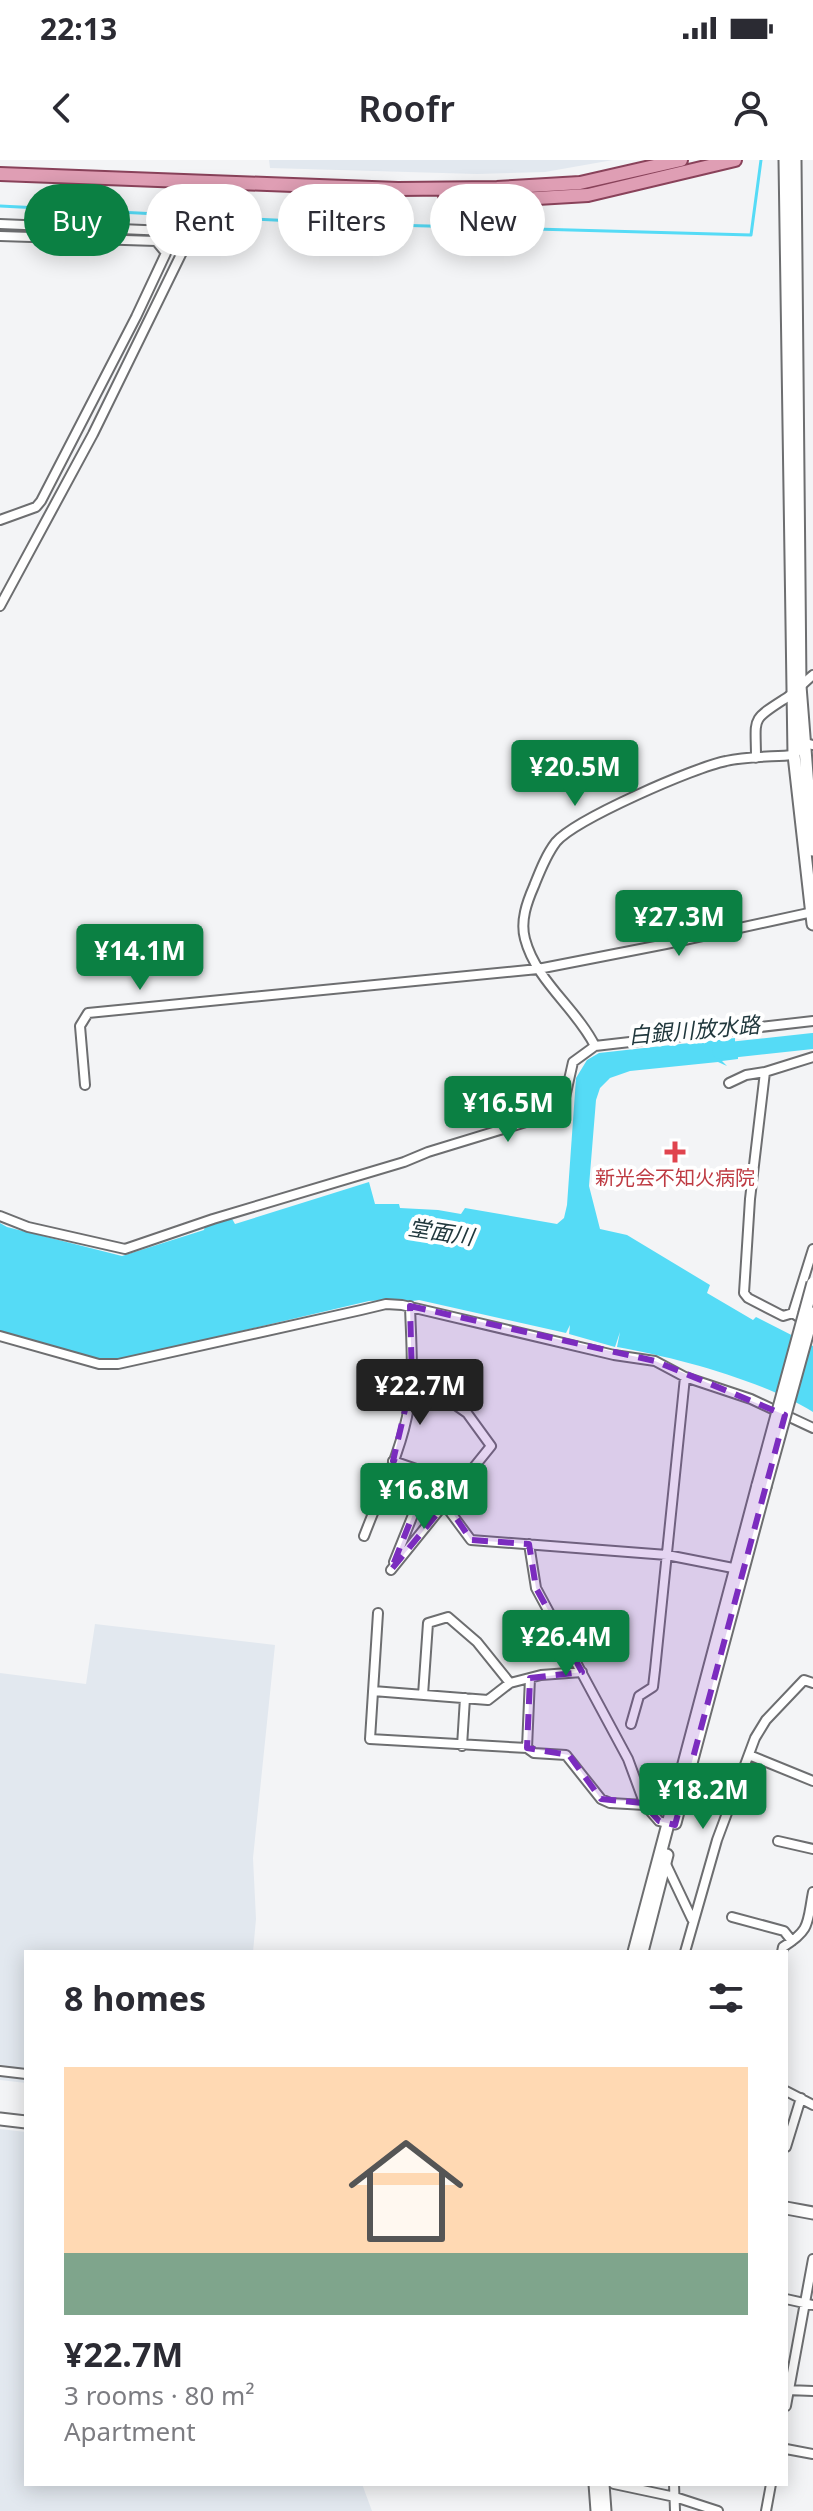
<!DOCTYPE html>
<meta charset="utf-8">
<style>
:root{--surface:#fff;--page:#f7f7f7;--text:#2b2b33;--muted:#7c7c81;--line:#e1e1e2;--accent:#0b8043}
body{margin:0;font-family:"Noto Sans","Noto Sans JP",sans-serif;background:var(--page);color:var(--text);height:100vh;display:flex;flex-direction:column;font-size:30px;white-space:nowrap}
*{box-sizing:border-box;margin:0}
p{font-size:26px;color:var(--muted)}
.icon{flex:none;width:44px;height:44px;fill:none;stroke:currentColor;stroke-width:2;stroke-linecap:round;stroke-linejoin:round}
.map{position:relative;flex:1;overflow:hidden}
.drawer{position:absolute;left:24px;top:1790px;width:764px;height:536px;display:flex;flex-direction:column;background:var(--surface);border-radius:0px;box-shadow:0 4px 20px #0003}
.drawer>*{flex:none}
.top-card{position:absolute;left:24px;top:24px;width:766px;height:72px;display:flex;gap:16px}
.price{position:absolute;translate:-50% -68px;padding:0 18px;border-radius:8px;background:var(--accent);color:#fff;font-size:26px;line-height:52px;filter:drop-shadow(0 2px 4px #0008)}
.price::after{content:'';position:absolute;left:50%;top:48px;width:24px;height:18px;margin-left:-12px;background:inherit;clip-path:polygon(0 0,100% 0,50% 100%)}
.price.on{background:#222;color:#fff}
ul{padding:0;list-style:none}
li{display:grid;align-content:center;gap:16px;height:424px;padding:0 40px}
li+li{border-top:2px solid var(--line)}
li span{display:grid;place-items:center;height:248px;border-radius:0px;color:#555}
li>.icon{margin-inline-start:auto}
span .icon{width:144px;height:144px;fill:#fffc;stroke-width:1}
li b{font-size:34px}
h2{display:flex;justify-content:space-between;align-items:center;height:96px;padding:0 40px;font-size:34px}
.tag{padding:0 28px;border-radius:36px;background:var(--surface);box-shadow:0 4px 20px #0003;font-size:28px;line-height:72px}
.tag.on{background:var(--accent);color:#fff}
.status{display:flex;justify-content:space-between;align-items:center;height:56px;padding:0 40px;background:var(--surface);direction:ltr}
.status svg{height:22px;fill:currentColor}
header{display:flex;justify-content:space-between;align-items:center;height:104px;padding:0 40px;background:var(--surface);font-size:36px;font-weight:600}
.map>svg:first-child{display:block}
</style>
<div class="status"><b>22:13</b><svg viewBox="0 0 49 12"><path d="M0 12V9h3v3zM5 12V6h3v6zM10 12V3h3v9zM15 12V0h3v12zM26 1h20v11H26zM47 4h2v5h-2z"/></svg></div>
<header><svg class="icon" aria-label="back" viewBox="0 0 24 24"><path d="M15 5l-7 7 7 7"/></svg>Roofr<svg class="icon" aria-label="person" viewBox="0 0 24 24"><circle cx="12" cy="8" r="4"/><path d="M4 21q1-7 8-7t8 7"/></svg></header>
<div class="map">
<svg width="813" height="2351" viewBox="0 0 813 2351">
<rect width="100%" height="100%" fill="#f3f4f6"/>
<path fill="#e2e8ef" d="M269,0H613L545,12L477,14L270,8Z
M95,1464L275,1485L253,1698L256,1759L253,1792H26V1923L0,1920V1513L86,1524Z
M0,1969L26,1972V2324H362L372,2351H0Z"/>
<path fill="#55dbf6" d="M735,878V884H741L742,895L738,896V899L722,901L727,906L718,902L630,911L610,918L600,928L596,940L589,1026L600,1069L627,1075L710,1125L707,1133L753,1160L756,1157L813,1186V1252C761,1220 678,1198 617,1187L620,1172L615,1187L569,1174L570,1165L566,1173L419,1140L405,1142L387,1140L369,1141L113,1201H105L0,1172V1063L7,1067L122,1096L204,1070L205,1066L231,1057L235,1064L369,1022L375,1044H399L400,1048L438,1050L461,1054L465,1048L557,1064L564,1058L567,1045L576,918L587,900L599,893Z"/>
<g fill="none" stroke-linecap="round" stroke-linejoin="round">
<path stroke="#55dbf6" stroke-width="3" d="M0,46L355,64L751,75L761,0"/>
<path stroke="#55dbf6" stroke-width="16" d="M720,891L813,881"/>
<g stroke="#6d6e70" stroke-width="12">
<path id="street" d="M0,64L192,72L200,75
M0,76L156,81L166,93L136,157L41,341L36,347L0,360
M0,446L93,274L192,72
M756,598C756,558 750,561 783,540C794,534 803,523 813,515
M595,886C576,848 536,821 525,779C520,761 527,742 534,726C540,711 546,695 556,682C576,659 695,607 726,601C748,596 772,597 794,595L805,583L813,585
M765,912L750,1039L744,1133L748,1138L783,1156L793,1153L807,1163
M729,923L746,915L765,912L813,897
M85,925L80,866L88,853L538,809L666,784L813,752
M0,1056L28,1067L125,1089L213,1059L404,1002L428,992L562,951L573,902L595,886L813,861
M793,1153L813,1089
M0,1176L99,1204H118L361,1150L386,1144L402,1145L614,1195L655,1201L685,1217L751,1239L813,1268
M393,1301L419,1310L471,1380L667,1395L738,1409
M364,1376C380,1334 402,1290 409,1246C414,1213 411,1179 410,1146
M529,1384L536,1428L628,1599L645,1645L659,1661L670,1664
M394,1402L427,1320
M391,1410L491,1286L467,1253L444,1237
M378,1453L370,1579L527,1588L534,1593L566,1595L601,1639L610,1643L645,1645
M373,1531L488,1540L510,1523L541,1515L582,1512
M423,1535L428,1463L448,1457L477,1482L510,1523
M631,1564L639,1536L653,1527L655,1510L685,1217
M462,1586L465,1538
M527,1588L530,1518
M749,1595L813,1621
M778,1681L813,1689
M664,1700L692,1759
M732,1757L784,1771L792,1781
M685,1792L717,1680L755,1578L766,1560L804,1520L813,1523
M782,1792L783,1787C811,1770 807,1763 813,1732
M0,1911L26,1914
M786,1931L813,1945
M786,1987L801,1938
M786,2139L813,2145
M787,2230L813,2231
M786,2246L813,2099
M786,2289L813,2294
M614,2324L675,2337L718,2351
M674,2324L675,2351
M766,2351L771,2324"/>
</g>
<g stroke="#6d6e70" stroke-width="15">
<path id="secondary" d="M785,0L794,595L813,764
M795,0L800,526L813,690
M675,1663L765,1327
M634,1792L758,1325
M642,1792L667,1695
M0,1959L26,1962
M786,2048L813,2053
M595,2324L597,2351
M603,2324L605,2351"/>
</g>
<g stroke="#89425a" stroke-width="16">
<path id="primary" d="M0,14L398,29L497,28L580,23L681,0
M445,36L503,40L588,35L735,0"/>
</g>
<use href="#street" stroke="#fff" stroke-width="8"/>
<use href="#secondary" stroke="#fff" stroke-width="11"/>
<use href="#primary" stroke="#df9eb4" stroke-width="12"/>
<g stroke="#6d6e70" stroke-width="15" stroke-linecap="butt">
<path id="secondary-bridge" d="M758,1325L813,1123
M765,1327L813,1153"/>
</g>
<use href="#secondary-bridge" stroke="#fff" stroke-width="11"/>
</g>
<path fill="#7b2cbf" fill-opacity="0.2" stroke="#7b2cbf" stroke-width="6" stroke-dasharray="16 10" stroke-linejoin="round" d="M410,1146L655,1201L785,1255L675,1665L659,1661L643,1643L601,1639L569,1595L527,1588L530,1518L582,1512L536,1428L529,1384L471,1380L446,1343L391,1410L429,1314L393,1301L412,1220Z"/>
<path fill="#e0444e" stroke="#fff" stroke-width="3" d="M671 980h8v8h8v8h-8v8h-8v-8h-8v-8h8z"/>
<g text-anchor="middle" stroke-width="8" stroke-linejoin="round" paint-order="stroke">
<g font-size="20" fill="#be3a42" stroke="#fff">
<text x="675" y="1025">新光会不知火病院</text>
</g>
<g font-size="22" font-style="italic" fill="#21383d" stroke="#fff">
<text transform="translate(694 870) rotate(-5)" y="8">白銀川放水路</text>
<text transform="translate(441 1072) rotate(9)" y="8">堂面川</text>
</g>
</g>
</svg>
<b class="price" style="left:575px;top:648px">¥20.5M</b>
<b class="price" style="left:679px;top:798px">¥27.3M</b>
<b class="price" style="left:140px;top:832px">¥14.1M</b>
<b class="price" style="left:508px;top:984px">¥16.5M</b>
<b class="price on" style="left:420px;top:1267px">¥22.7M</b>
<b class="price" style="left:424px;top:1371px">¥16.8M</b>
<b class="price" style="left:566px;top:1518px">¥26.4M</b>
<b class="price" style="left:703px;top:1671px">¥18.2M</b>
<div class="top-card">
<a class="tag on">Buy</a>
<a class="tag">Rent</a>
<a class="tag">Filters</a>
<a class="tag">New</a>
</div>
<section class="drawer">
<h2>8 homes<svg class="icon" aria-label="filters" viewBox="0 0 24 24"><path d="M4 7h16M4 17h16"/><circle cx="9" cy="7" r="2"/><circle cx="15" cy="17" r="2"/></svg></h2>
<ul>
<li><span style="background:linear-gradient(#ffd9b3 75%,#7fa58c 0)"><svg class="icon" aria-label="home" viewBox="0 0 24 24"><path d="M3 11l9-7 9 7M6 9v11h12V9"/></svg></span><div><b>¥22.7M</b><p>3 rooms · 80 m²</p><p>Apartment</p></div></li>
</ul>
</section>
</div>
